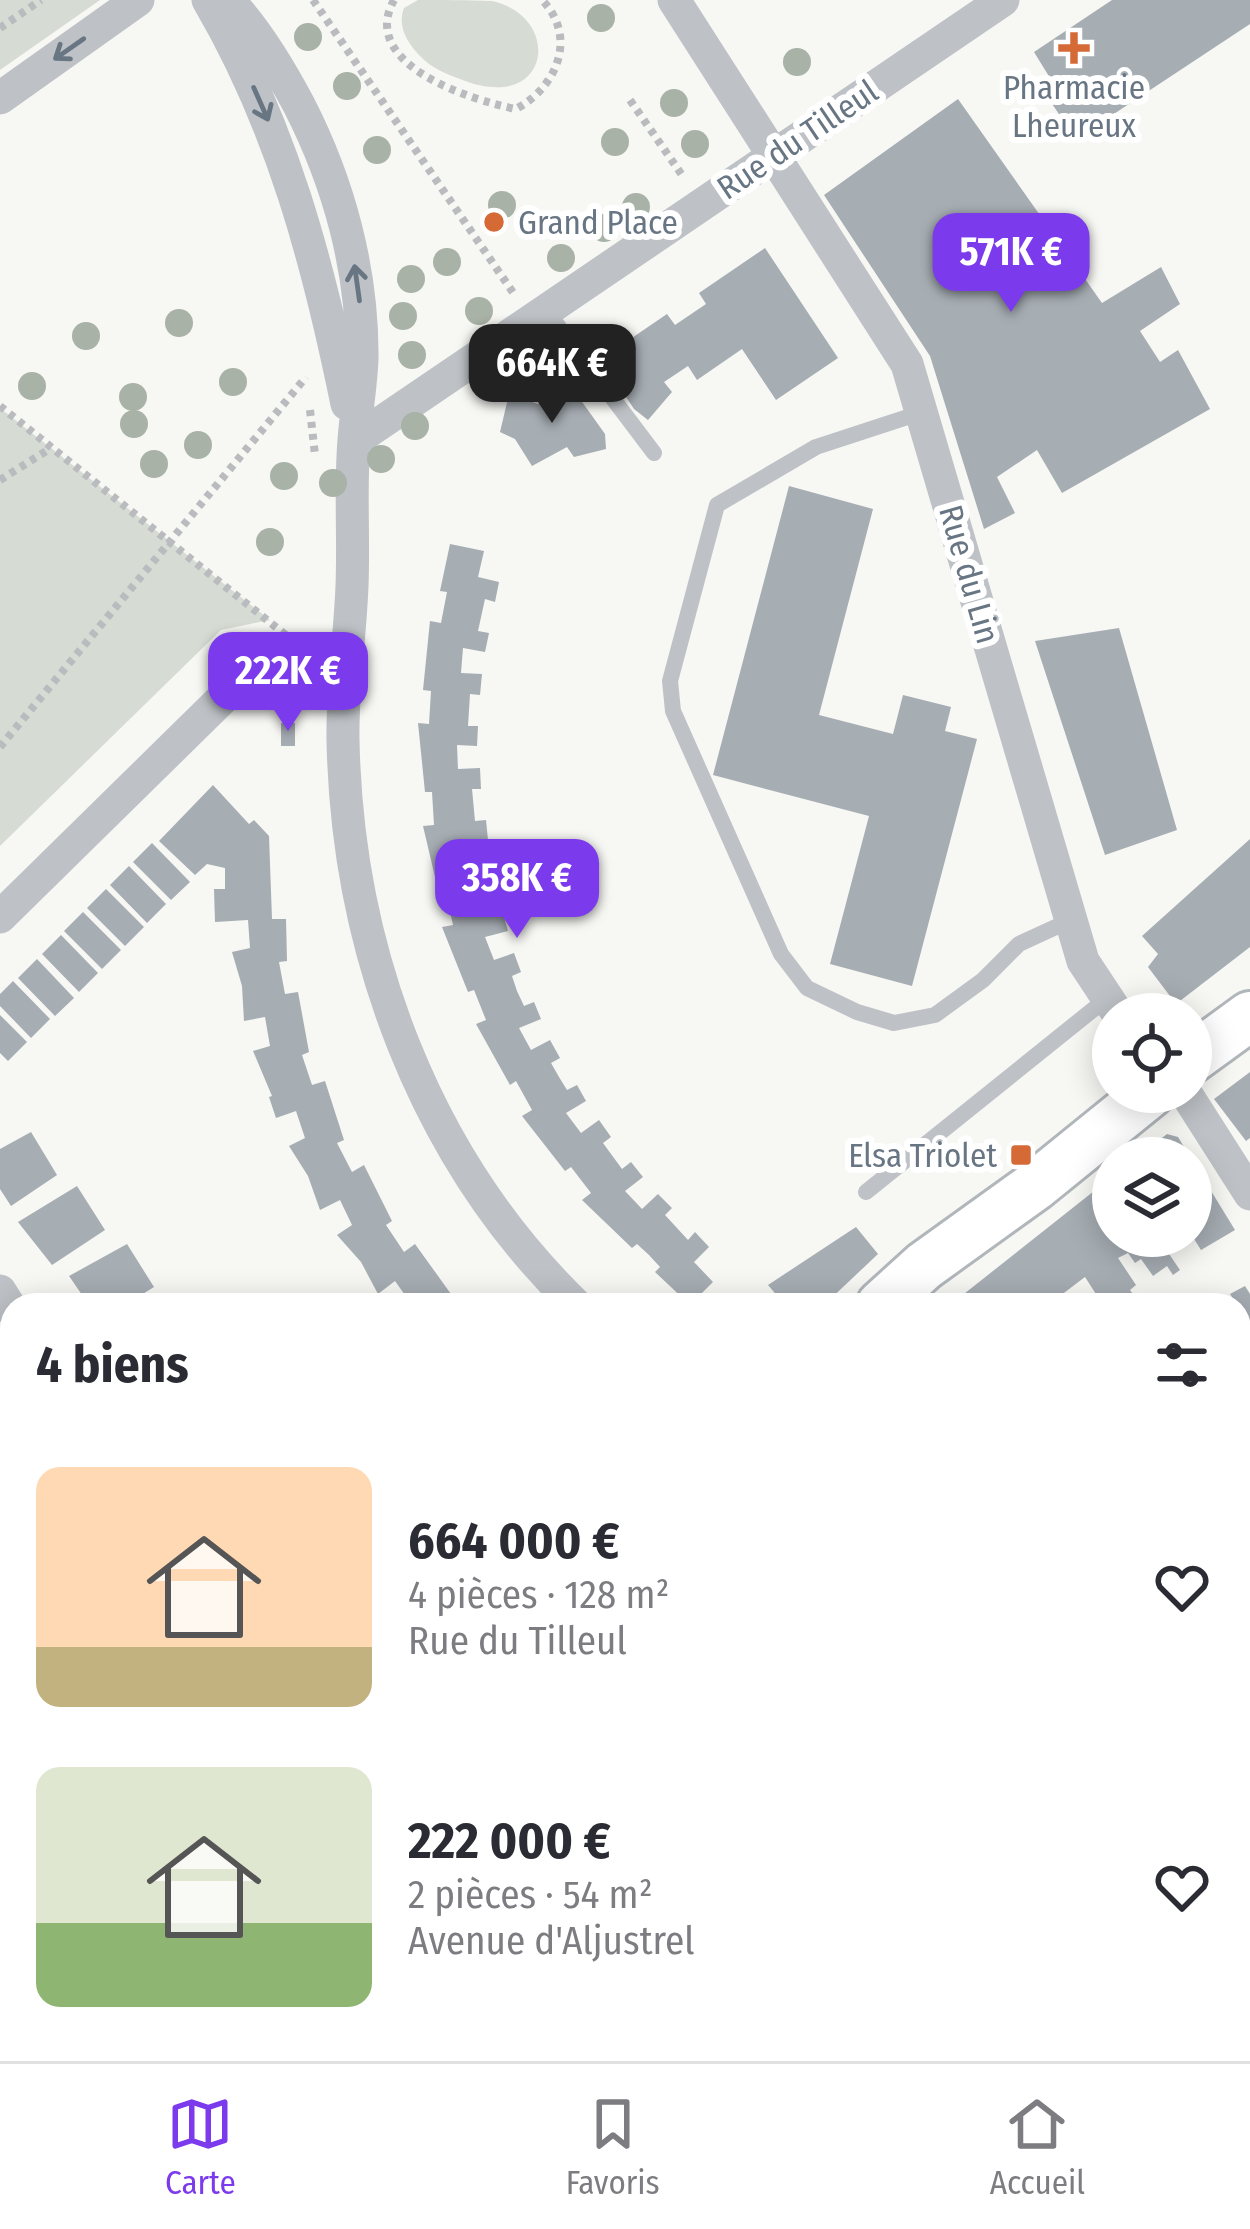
<!DOCTYPE html>
<html lang="fr">
<meta charset="utf-8">
<style>
:root{--surface:#fff;--page:#f2f2f3;--text:#2b2b33;--muted:#7c7c81;--line:#e1e1e2;--accent:#7c3aed}
body{margin:0;font-family:"Fira Sans Condensed",sans-serif;background:var(--page);color:var(--text);height:100vh;display:flex;flex-direction:column;font-size:45px;white-space:nowrap}
*{box-sizing:border-box;margin:0}
p{font-size:39px;color:var(--muted)}
.icon{flex:none;width:66px;height:66px;fill:none;stroke:currentColor;stroke-width:2;stroke-linecap:round;stroke-linejoin:round}
.map{position:relative;flex:1;overflow:hidden}
.sheet{position:absolute;left:0px;top:1293px;width:1251px;height:768px;display:flex;flex-direction:column;background:var(--surface);border-radius:36px 36px 0 0;box-shadow:0 6px 30px #0003}
.sheet>*{flex:none}
.buttons{position:absolute;left:1092px;top:993px;display:grid;gap:24px}
.buttons a{display:grid;place-items:center;width:120px;height:120px;border-radius:50%;background:var(--surface);box-shadow:0 6px 30px #0003;font-size:60px}
.price{position:absolute;translate:-50% -102px;padding:0 27px;border-radius:24px;background:var(--accent);color:#fff;font-size:39px;line-height:78px;filter:drop-shadow(0 3px 6px #0008)}
.price::after{content:'';position:absolute;left:50%;top:72px;width:36px;height:27px;margin-left:-18px;background:inherit;clip-path:polygon(0 0,100% 0,50% 100%)}
.price.current{background:#222;color:#fff}
ul{padding:0;list-style:none}
li{display:flex;align-items:center;gap:36px;height:300px;padding:0 36px}
li span{display:grid;place-items:center;flex:none;width:336px;height:240px;border-radius:24px;color:#555}
li>.icon{margin-inline-start:auto}
span .icon{width:144px;height:144px;fill:#fffc;stroke-width:1}
li b{font-size:51px}
h2{display:flex;justify-content:space-between;align-items:center;height:144px;padding:0 36px;font-size:51px}
.tab-bar{display:flex;justify-content:space-around;align-items:center;height:168px;border-top:3px solid var(--line);background:var(--surface);font-size:33px;color:var(--muted)}
.tab-bar a{display:grid;justify-items:center;gap:6px}
.tab-bar .current{color:var(--accent)}
.map>svg:first-child{display:block}
</style>
<div class="map">
<svg width="1250" height="2061" viewBox="0 0 1250 2061">
<rect width="100%" height="100%" fill="#f7f7f4"/>
<path fill="#d6dbd4" d="M0,0H100L0,70Z
M418,0C441,0 469,0 492,1C564,17 551,116 460,79C446,74 432,68 421,57C407,43 397,26 404,8Z
M0,408L270,620L221,630L0,846Z"/>
<path fill="#a6adb3" d="M1112,0H1250V24L1076,139L1048,98L1058,91L1034,52Z
M958,99L1102,303L1161,267L1180,304L1140,331L1160,362L1178,350L1210,409L1062,493L1037,450L997,477L1015,513L984,529L930,356L824,195Z
M765,248L838,358L776,400L742,349L697,380L688,366L664,382L672,392L648,420L634,409L601,359L667,314L675,325L706,304L699,293Z
M570,385L605,434L606,449L574,457L567,447L532,466L515,439L500,432L509,394L538,404Z
M789,486L873,509L819,715L893,734L903,695L951,707L945,731L977,739L912,986L830,964L869,816L713,775Z
M450,544L484,551L478,577L499,582L495,602L485,599L478,631L489,633L485,652L463,648L461,673L482,674L480,695L470,694L468,726H478L477,746L457,745L458,769L480,768L481,789H472L475,821L486,820L488,840L464,841L470,866L491,862L495,882L485,884L493,916L503,913L508,931L485,937L494,960L514,953L521,972L512,976L517,991L524,1006L534,1002L541,1019L519,1028L531,1050L550,1040L560,1058L551,1063L559,1077L567,1090L577,1085L586,1101L566,1113L581,1133L599,1120L611,1137L603,1143L622,1169L631,1162L643,1177L625,1191L642,1209L658,1194L672,1208L665,1215L688,1240L695,1232L709,1247L694,1262L713,1282L690,1305L655,1272L660,1267L649,1255L637,1244L632,1248L582,1200L591,1193L571,1167L565,1171L522,1116L532,1110L516,1081L510,1085L476,1024L486,1020L474,990L468,992L442,927L453,925L446,893L439,894L423,826L434,825L432,792H425L418,723L429,724L431,691L423,690L430,621L441,623L447,592L440,591Z
M1119,628L1177,830L1105,855L1035,641Z
M281,723H295V746H281Z
M213,785L249,824L254,820L269,836L272,919H286L287,961L279,962L285,994L298,992L309,1052L302,1055L312,1085L325,1081L344,1140L337,1143L352,1172L364,1165L392,1221L386,1225L404,1252L415,1244L451,1294L445,1299L450,1305H412L395,1281L378,1294L361,1262L337,1235L352,1225L340,1200L320,1210L308,1176L289,1146L305,1138L296,1111L276,1118L269,1097L272,1096L253,1051L270,1046L265,1017L244,1021L242,986L232,952L250,948L248,920L215,922L214,889H225V868L207,864L195,875L159,841Z
M1250,839V947L1176,1004L1148,967L1158,954L1142,936Z
M152,843L190,882L171,900L133,862Z
M129,866L166,904L147,923L110,885Z
M106,889L144,927L125,946L87,908Z
M83,912L121,950L102,969L64,931Z
M61,935L98,973L79,992L42,954Z
M37,959L74,998L55,1016L18,978Z
M13,981L50,1019L31,1038L0,1006V994Z
M0,1015L27,1042L8,1061L0,1053Z
M1250,1072V1138L1246,1141L1214,1099Z
M31,1132L57,1175L11,1206L0,1189V1149Z
M1167,1134L1178,1137L1235,1230L1201,1250L1191,1234V1158H1136Z
M1113,1176V1236H1167L1172,1244L1165,1248L1180,1270L1173,1275L1167,1266L1153,1276L1141,1259L1135,1263L1128,1253L1118,1258L1136,1285L1130,1290L1139,1303L1103,1305L1085,1277L1048,1305H950Z
M77,1186L105,1230L52,1265L18,1222Z
M856,1227L878,1254L824,1305H785L768,1285Z
M127,1244L154,1287L125,1305H89L69,1276Z
M1245,1286L1250,1294V1324L1230,1294Z
M1250,1352V1396L1239,1406V1362Z
M0,1475L12,1489V1567L0,1574Z
M4,2006L12,2019V2049H89L96,2061H13L0,2040V2009Z
M549,2049H682L678,2061H586Z
M987,2049H1088L1089,2055L1102,2053L1103,2061H988Z"/>
<g fill="none" stroke-linecap="round" stroke-linejoin="round">
<g stroke="#b1b6bb" stroke-width="54">
<path id="secondary" d="M1191,1059L1250,1016
M881,1305L924,1266L1035,1186L1151,1092
M213,2061L229,2049"/>
</g>
<path stroke="#b9bbbe" stroke-width="8" stroke-dasharray="6 6" stroke-linecap="butt" d="M313,0L514,294
M394,0C358,65 471,100 516,109C557,87 578,37 542,0
M0,28L41,0
M630,100L684,178
M0,406L292,640
M310,410L315,455
M0,480L51,448
M0,747L306,377"/>
<path stroke="#bec2c6" stroke-width="16" d="M546,310L654,453
M923,412L816,447L717,505L670,681L673,711L781,954L807,988L857,1012L894,1023L935,1015L983,980L1019,944L1071,920
M866,1192L1105,1000"/>
<path stroke="#bec2c6" stroke-width="33" d="M208,0C282,126 318,262 347,404
M228,0C257,30 280,69 299,105C339,183 363,271 362,359C361,386 356,413 354,440C350,488 354,537 352,586C350,637 342,688 343,740C347,949 424,1158 576,1305
M674,0L907,364L1083,961L1118,1014
M0,98L138,0
M354,441L1003,0
M0,917L231,690C270,671 302,670 345,676
M1185,1092L1250,1194
M0,1291L12,1310"/>
<path stroke="#bec2c6" stroke-width="42" d="M922,2049L925,2061"/>
<use href="#secondary" stroke="#fff" stroke-width="48"/>
</g>
<g fill="#a9b2a6">
<circle cx="601" cy="18" r="14"/>
<circle cx="308" cy="37" r="14"/>
<circle cx="797" cy="62" r="14"/>
<circle cx="347" cy="86" r="14"/>
<circle cx="674" cy="103" r="14"/>
<circle cx="615" cy="142" r="14"/>
<circle cx="695" cy="144" r="14"/>
<circle cx="377" cy="150" r="14"/>
<circle cx="502" cy="205" r="14"/>
<circle cx="636" cy="207" r="14"/>
<circle cx="604" cy="228" r="14"/>
<circle cx="561" cy="258" r="14"/>
<circle cx="447" cy="262" r="14"/>
<circle cx="411" cy="279" r="14"/>
<circle cx="479" cy="311" r="14"/>
<circle cx="403" cy="316" r="14"/>
<circle cx="179" cy="323" r="14"/>
<circle cx="86" cy="336" r="14"/>
<circle cx="412" cy="355" r="14"/>
<circle cx="233" cy="382" r="14"/>
<circle cx="32" cy="386" r="14"/>
<circle cx="133" cy="397" r="14"/>
<circle cx="134" cy="424" r="14"/>
<circle cx="415" cy="426" r="14"/>
<circle cx="198" cy="445" r="14"/>
<circle cx="381" cy="459" r="14"/>
<circle cx="154" cy="464" r="14"/>
<circle cx="284" cy="476" r="14"/>
<circle cx="333" cy="483" r="14"/>
<circle cx="270" cy="542" r="14"/>
</g>
<defs><path id="oneway-shaft" d="M-6 0H5M1.5-3L5.5 0L1.5 3" fill="none" stroke-width="1.6" stroke-linecap="round" stroke-linejoin="round" transform="scale(3)"/></defs>
<g stroke="#687583">
<use href="#oneway-shaft" transform="translate(69 49) rotate(145)"/>
<use href="#oneway-shaft" transform="translate(261 104) rotate(66)"/>
<use href="#oneway-shaft" transform="translate(357 283) rotate(-98)"/>
</g>
<g fill="#d56a37" stroke="#fff" stroke-width="4.5">
<path d="M1068 30h12v12h12v12h-12v12h-12v-12h-12v-12h12z"/>
<circle cx="494" cy="222" r="12"/>
<rect x="1009" y="1143" width="24" height="24" rx="6"/>
</g>
<g text-anchor="middle" stroke-width="12" stroke-linejoin="round" paint-order="stroke">
<g font-size="33" fill="#687583" stroke="#fff">
<text x="1074" y="99">Pharmacie<tspan x="1074" dy="38">Lheureux</tspan></text>
<text x="518" y="234" text-anchor="start">Grand Place</text>
<text x="997" y="1167" text-anchor="end">Elsa Triolet</text>
</g>
<g font-size="33" fill="#687583" stroke="#fff">
<text transform="translate(797 139) rotate(-34)" y="12">Rue du Tilleul</text>
<text transform="translate(970 574) rotate(74)" y="12">Rue du Lin</text>
</g>
</g>
</svg>
<div class="buttons">
<a><svg class="icon" aria-label="locate" viewBox="0 0 24 24"><circle cx="12" cy="12" r="6"/><path d="M12 2v4M12 18v4M2 12h4M18 12h4"/></svg></a>
<a><svg class="icon" aria-label="layers" viewBox="0 0 24 24"><path d="M12 4l9 5-9 5-9-5zM3 14l9 5 9-5"/></svg></a>
</div>
<b class="price" style="left:1011px;top:315px">571K €</b>
<b class="price current" style="left:552px;top:426px">664K €</b>
<b class="price" style="left:288px;top:734px">222K €</b>
<b class="price" style="left:517px;top:941px">358K €</b>
<section class="sheet">
<h2>4 biens<svg class="icon" aria-label="filters" viewBox="0 0 24 24"><path d="M4 7h16M4 17h16"/><circle cx="9" cy="7" r="2"/><circle cx="15" cy="17" r="2"/></svg></h2>
<ul>
<li><span style="background:linear-gradient(#ffd9b3 75%,#c2b280 0)"><svg class="icon" aria-label="home" viewBox="0 0 24 24"><path d="M3 11l9-7 9 7M6 9v11h12V9"/></svg></span><div><b>664 000 €</b><p>4 pièces · 128 m²</p><p>Rue du Tilleul</p></div><svg class="icon" aria-label="heart" viewBox="0 0 24 24"><path d="M12 20l-8-8c-3-5 5-10 8-4 3-6 11-1 8 4z"/></svg></li>
<li><span style="background:linear-gradient(#dfe7d0 65%,#8fb573 0)"><svg class="icon" aria-label="home" viewBox="0 0 24 24"><path d="M3 11l9-7 9 7M6 9v11h12V9"/></svg></span><div><b>222 000 €</b><p>2 pièces · 54 m²</p><p>Avenue d'Aljustrel</p></div><svg class="icon" aria-label="heart" viewBox="0 0 24 24"><path d="M12 20l-8-8c-3-5 5-10 8-4 3-6 11-1 8 4z"/></svg></li>
</ul>
</section>
</div>
<nav class="tab-bar">
<a class="current"><svg class="icon" aria-label="map" viewBox="0 0 24 24"><path d="M3 6l6-2 6 2 6-2v14l-6 2-6-2-6 2zM9 4v14M15 6v14"/></svg>Carte</a>
<a><svg class="icon" aria-label="saved" viewBox="0 0 24 24"><path d="M7 4h10v16l-5-4-5 4z"/></svg>Favoris</a>
<a><svg class="icon" aria-label="home" viewBox="0 0 24 24"><path d="M3 11l9-7 9 7M6 9v11h12V9"/></svg>Accueil</a>
</nav>
